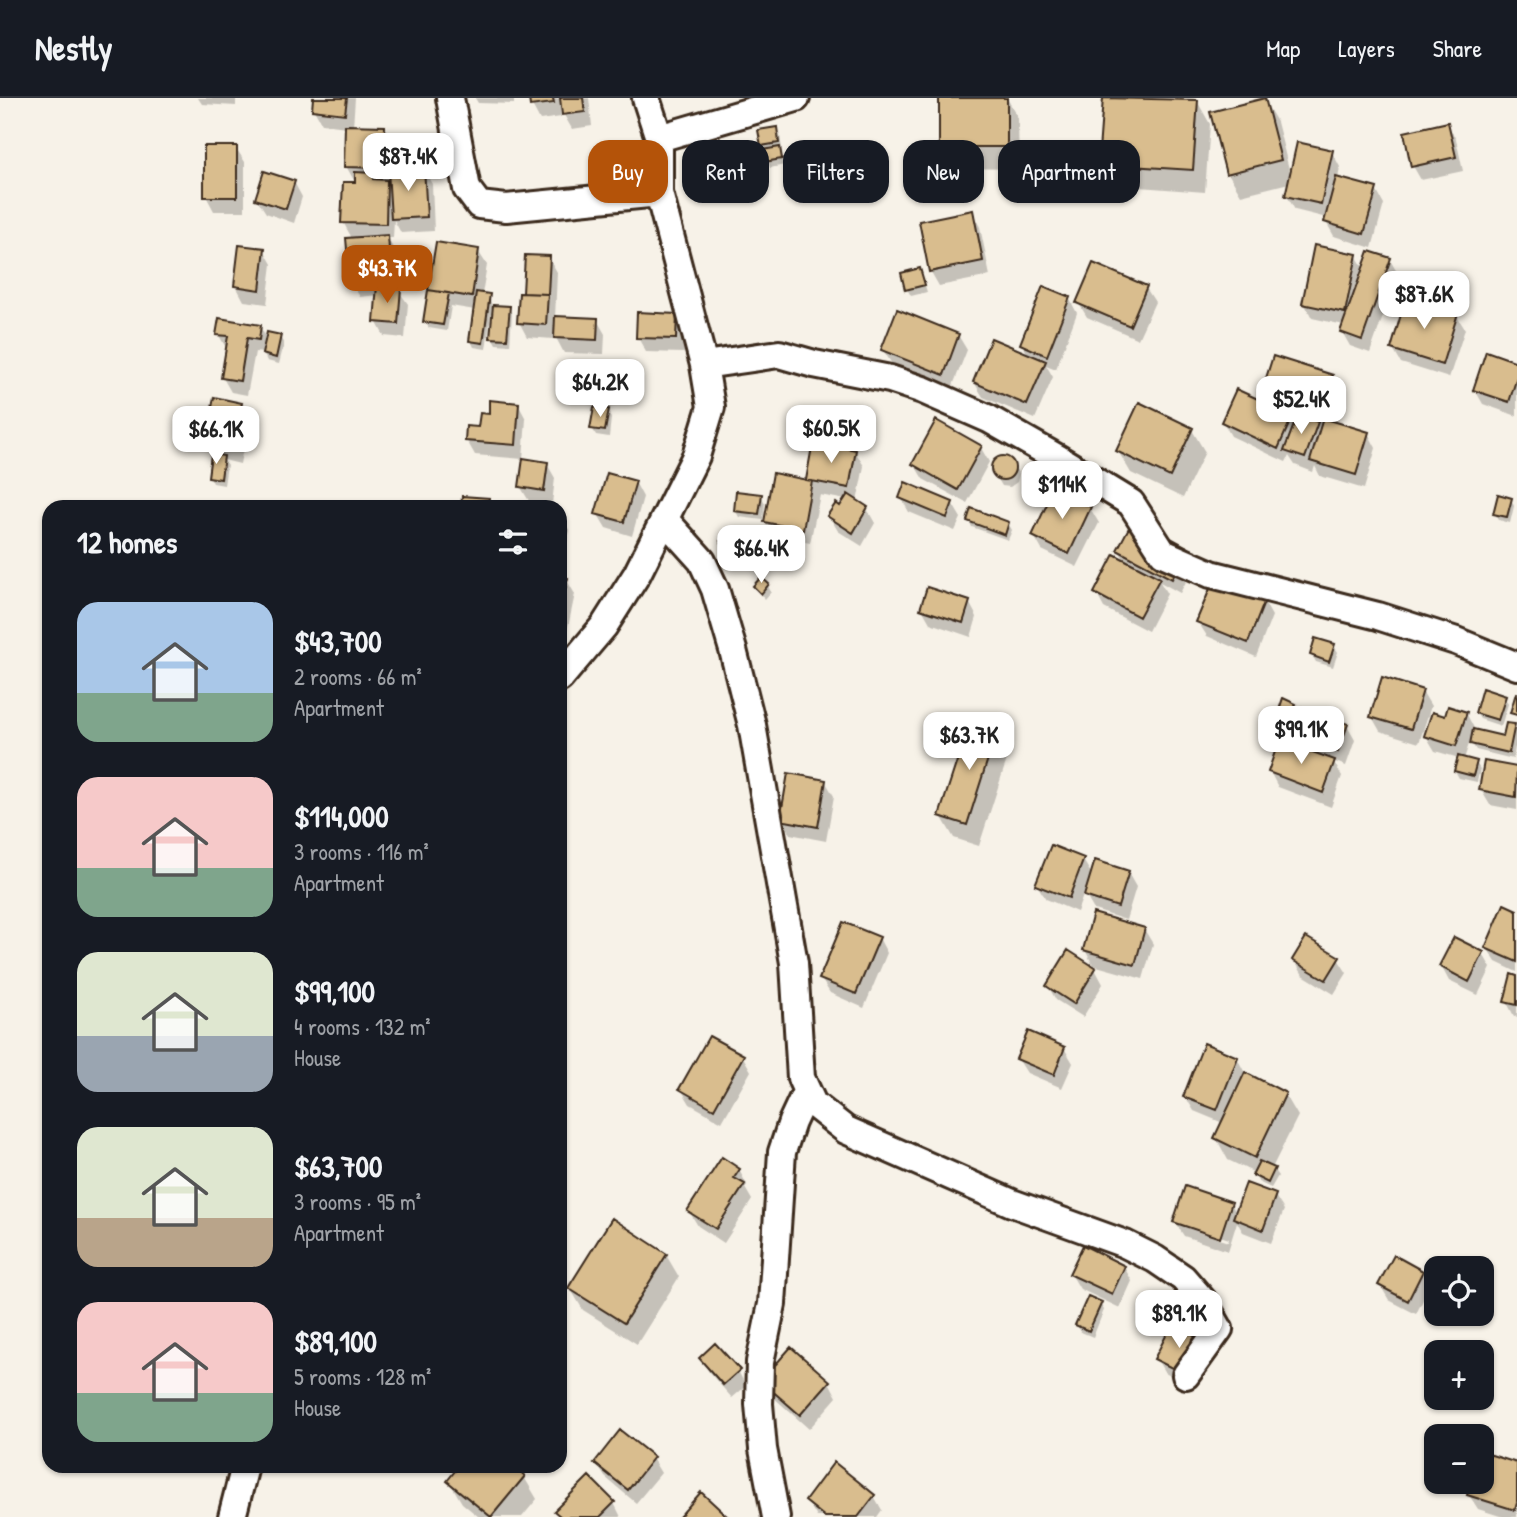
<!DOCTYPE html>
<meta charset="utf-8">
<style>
:root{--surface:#171b24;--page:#242831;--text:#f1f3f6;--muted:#9ea1a6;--line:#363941;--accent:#b45309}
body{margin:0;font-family:"Patrick Hand",sans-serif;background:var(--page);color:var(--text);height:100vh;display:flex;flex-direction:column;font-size:26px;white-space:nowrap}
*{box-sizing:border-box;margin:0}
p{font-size:23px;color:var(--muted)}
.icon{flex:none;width:38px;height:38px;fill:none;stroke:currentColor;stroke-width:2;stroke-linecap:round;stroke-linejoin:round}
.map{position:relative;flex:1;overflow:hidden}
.sheet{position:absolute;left:42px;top:402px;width:525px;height:973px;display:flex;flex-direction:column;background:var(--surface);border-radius:21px;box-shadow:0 2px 5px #0004}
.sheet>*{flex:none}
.hud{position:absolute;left:588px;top:42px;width:665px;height:63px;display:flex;gap:14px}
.buttons{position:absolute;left:1424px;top:1158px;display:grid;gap:14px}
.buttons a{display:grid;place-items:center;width:70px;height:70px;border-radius:14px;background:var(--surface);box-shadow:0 2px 5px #0004;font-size:35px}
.price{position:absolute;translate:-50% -60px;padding:0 16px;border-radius:14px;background:#fff;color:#222;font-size:23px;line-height:46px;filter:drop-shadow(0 2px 4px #0008)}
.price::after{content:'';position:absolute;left:50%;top:42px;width:21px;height:16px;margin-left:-10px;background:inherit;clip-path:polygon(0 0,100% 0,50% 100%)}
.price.current{background:var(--accent);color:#fff}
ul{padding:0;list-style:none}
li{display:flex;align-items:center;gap:21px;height:175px;padding:0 35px}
li span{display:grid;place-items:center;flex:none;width:196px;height:140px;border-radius:21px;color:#555}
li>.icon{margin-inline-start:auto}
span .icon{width:84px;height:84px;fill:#fffc;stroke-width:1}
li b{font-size:30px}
h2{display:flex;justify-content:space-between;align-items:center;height:84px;padding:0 35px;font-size:30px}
.tag{padding:0 24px;border-radius:21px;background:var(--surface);box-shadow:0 2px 5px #0004;font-size:24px;line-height:63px}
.tag.current{background:var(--accent);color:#fff}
header{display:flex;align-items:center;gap:42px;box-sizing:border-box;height:98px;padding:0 35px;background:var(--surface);border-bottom:2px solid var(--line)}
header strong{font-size:33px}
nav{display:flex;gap:38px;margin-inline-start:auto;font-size:24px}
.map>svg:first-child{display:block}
</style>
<header>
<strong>Nestly</strong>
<nav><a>Map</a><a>Layers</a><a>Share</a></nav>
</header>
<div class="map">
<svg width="1517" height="1419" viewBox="0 0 1517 1419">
<rect width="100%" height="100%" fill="#f7f2e8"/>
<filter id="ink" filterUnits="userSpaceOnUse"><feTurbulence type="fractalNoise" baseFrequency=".0143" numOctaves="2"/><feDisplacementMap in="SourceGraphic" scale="14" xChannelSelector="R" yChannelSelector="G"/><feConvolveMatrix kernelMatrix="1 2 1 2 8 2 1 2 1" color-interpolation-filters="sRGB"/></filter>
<g filter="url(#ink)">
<path fill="#0003" fill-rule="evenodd" d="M198,0H236V8L202,6Z
M315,0H355L353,29H384L392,44L391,73L423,71L432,86L434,133L401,135L394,122L393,140H387L395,153L398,192L408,206L405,240L384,238L376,223L378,197L360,199L351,184L353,142L343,124L356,86L346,68L347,29L322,26L314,12Z
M475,0H514V6L478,5Z
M531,0H589L592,28L572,31L560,10L561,19L540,22L532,7Z
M940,0H1007L1018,20L1019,71L953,70L941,48Z
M1105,0L1197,3L1210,26L1205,94L1113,87L1100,65Z
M1264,2L1277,24L1291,79L1332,54L1340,69L1338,81L1376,92L1384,106L1372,150L1334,138L1326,124L1327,120L1295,112L1287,98L1289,85L1241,97L1228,75Z
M1447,26L1456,41L1463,73L1421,82L1413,68Z
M776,31L780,37L782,51L779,52L785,67L770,70L762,47Z
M236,50L245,64V113H214L206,98Z
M1094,69L1098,76L1096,92L1075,90L1072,83Z
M294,84L302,99L294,125L266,115L257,101Z
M972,114L980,129L990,178L939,188L931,174Z
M264,152L272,166L267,206L244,203L236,188Z
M478,153L487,167L482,196L489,198L492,208L509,210L512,216L510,247L496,246L492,239L494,216H491L486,251L474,249L471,243L475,212L451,208L447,233L429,230L425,224Z
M1356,157L1364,171L1390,162L1398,176L1370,255L1350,248L1342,234L1344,227L1312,220L1304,205Z
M527,159L549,160L557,174L555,220L597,222L605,236L604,256L564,255L554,236L553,241L527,239L519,224L525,197Z
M920,172L927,194L911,198L907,191Z
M1146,190L1155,204L1138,241L1087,219L1078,204Z
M1069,200L1077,215L1056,271L1046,267L1053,279L1035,321L983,299L974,284L1029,258L1022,246Z
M676,217L685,232L684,255L646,254L638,240Z
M1456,217L1465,231L1449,280L1401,265L1392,250Z
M260,229L267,241L280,239L284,246L279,266L267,263L263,255L255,254L247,297L231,294L223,280L227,251L218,236Z
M958,237L967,252L952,290L892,266L883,252Z
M1517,266V318L1483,306L1475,292Z
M1332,278L1340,293L1331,324L1368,335L1376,350L1364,391L1320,378L1315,368L1313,374L1295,367L1289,358L1286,364L1231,338L1223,324L1267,307L1262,299Z
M241,306L249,321L240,366L224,362L227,367L224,387L213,385L210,379L213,356L207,346Z
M518,306L526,321L523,361L475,357L467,343L490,317Z
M607,313L611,320L609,339L596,337L592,330Z
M937,325L981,350L989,364L967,405L923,381L914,366Z
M1192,332L1205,354L1183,400L1131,375L1118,353Z
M855,353L864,368L857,404L867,411L875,425L862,448L838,433L829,418L841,410L846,402L820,397L810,445L774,438L765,423L807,383Z
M1001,359L1009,361L1019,376L1017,384L1010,389L1002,388L993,373L994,364Z
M547,366L555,380L552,406L529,403L520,388Z
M635,384L643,399L632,438L606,430L597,415Z
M761,398L765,405L763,422L739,419L735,412Z
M901,400L952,405L961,420L955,433L909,414Z
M1511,401L1514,408L1510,425L1499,422L1495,416Z
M1090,410L1099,425L1077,469L1042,452L1034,438Z
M560,418L570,433L565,452L560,450Z
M969,423L1008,425L1012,432L1008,442L972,429Z
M729,440L740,457L733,461L723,443Z
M1188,451L1196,465L1180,495L1160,484L1167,496L1148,533L1104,510L1096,495L1126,465L1119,452Z
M560,480L566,481L575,496L565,543L560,542Z
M755,488H768L771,494L765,501Z
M969,504L977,519L971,539L930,525L922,511Z
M1264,504L1272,518L1256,559L1207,538L1198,524Z
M1334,548L1338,554L1333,569L1316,564L1312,557Z
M1422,593L1431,608L1419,645L1380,633L1372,619Z
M1504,599L1508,606L1501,628L1480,621L1476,615Z
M1295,607L1301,617L1347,628L1355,642L1346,668L1333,663L1342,678L1331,709L1278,689L1270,674L1302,652L1293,636L1298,624L1285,619L1281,612Z
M1466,615L1474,630V633L1505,640L1514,628L1517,633V652L1515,649L1513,661L1476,652L1470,643L1464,661L1476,665L1480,671L1477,684L1459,680L1455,673L1459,660L1435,653L1426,638L1446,620Z
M997,630L1010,652L979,748L954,740L941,718Z
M1485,665L1517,671V712L1490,707L1481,692Z
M825,683L834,698L826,743L790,736L782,721Z
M1083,762L1092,777L1128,775L1136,789L1126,822L1094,812L1084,795L1077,814L1046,801L1037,787Z
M1517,814V874L1496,864L1487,850Z
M1144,831L1153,846L1143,881L1093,867L1085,852Z
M879,840L887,855L864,910L830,895L821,881Z
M1483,856L1491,870L1478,897L1449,883L1441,868Z
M1338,861L1347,875L1334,896L1303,877L1294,862Z
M1095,871L1103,886L1083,919L1056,902L1048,888Z
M1517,880V919L1514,918L1506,903Z
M1064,950L1073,965L1062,990L1027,975L1018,961Z
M743,959L751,973L722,1024L690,1006L681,991Z
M1237,960L1245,975L1285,996L1298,1018L1272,1070L1278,1078L1271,1090L1258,1084L1255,1075L1228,1062L1216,1040L1223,1025L1194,1013L1185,998Z
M739,1072L747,1087L745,1090L752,1102L724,1145L698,1128L689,1113Z
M1275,1098L1284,1112L1271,1145L1243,1134L1237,1124L1228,1153L1184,1138L1175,1124L1231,1105L1236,1115ZM1184,1126L1229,1141L1228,1144L1184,1129Z
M666,1157L679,1179L637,1246L583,1212L570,1190Z
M1124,1169L1132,1183L1120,1210L1080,1191L1071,1176Z
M1422,1174L1430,1188L1416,1216L1389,1202L1380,1187Z
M1100,1206L1104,1212L1093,1239L1081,1234L1077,1227Z
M1211,1259L1194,1291L1165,1275L1156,1260Z
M701,1260L738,1273L746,1288L732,1300L709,1274Z
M763,1284H829L837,1299L809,1331L772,1298Z
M652,1360L661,1375L636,1405L605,1379L596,1365Z
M1517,1367V1419H1503L1478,1411L1469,1397L1482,1384Z
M524,1379L537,1401L522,1419H479L462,1405L449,1383Z
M874,1398L882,1412L877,1419H817L807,1403Z
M614,1405L621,1419H560L556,1413Z"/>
<path fill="#d9bd8e" stroke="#3b2a1e" stroke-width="2" d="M313,0H347L345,16L312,12Z
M529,0H553L554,5L530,8Z
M560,0H583L585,14L562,17Z
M939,0H1007V49H939Z
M1103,0L1198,2L1193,72L1098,66Z
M1265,0L1281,62L1226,76L1210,14Z
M1448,24L1456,59L1411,69L1404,34Z
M345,27L385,28L384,70L344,69Z
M777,29L779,45L761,48L758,32Z
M1297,44L1333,52L1321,106L1285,98Z
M204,48H237V99H204Z
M780,49L782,61L764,64L762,52Z
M1072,65L1095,68L1093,86L1070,84Z
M424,69L427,119L391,121L388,71Z
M264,73L295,83L286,111L255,101Z
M355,74L373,75V81L387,82L386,126L341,125L343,84H355Z
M1336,79L1377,90L1364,136L1324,124Z
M973,112L983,163L929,174L919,123Z
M388,137L391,181L350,185L346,140Z
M436,144L479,151L472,199L428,192Z
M239,147L265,150L260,192L234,188Z
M1314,147L1357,156L1345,215L1302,206Z
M1369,153L1391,160L1362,242L1340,234Z
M525,157L550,158L548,196L523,195Z
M1093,165L1147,188L1130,228L1076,205Z
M920,170L925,187L905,192L901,175Z
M377,187L401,190L398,226L374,224Z
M1043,188L1070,199L1047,258L1020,246Z
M428,192L449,195L443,227L423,224Z
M476,194L490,196L483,245L469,243Z
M519,195L548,196L546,227L517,225Z
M1406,199L1458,215L1442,267L1391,251Z
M493,207L510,208L507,241L490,240Z
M897,211L959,236L944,277L881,252Z
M637,214L677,216L676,241L636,240Z
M555,218L598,220L597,242L554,240Z
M219,220L261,227L259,242L247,240L240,283L221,280L228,238L216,237Z
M267,234L281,237L276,260L262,256Z
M991,240L1046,263L1027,307L973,284Z
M1486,253L1517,264V279L1509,304L1473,292Z
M1273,258L1333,277L1321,318L1260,299Z
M1236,291L1293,317L1278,351L1221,324Z
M214,299L242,305L232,352L205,346Z
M489,302L519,305L516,347L465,343L466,328L478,329L480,315L489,316Z
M1139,304L1193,330L1170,379L1116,353Z
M594,309L609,311L605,333L590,331Z
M1298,316L1318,324L1305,360L1284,353Z
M1323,320L1369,334L1356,377L1310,363Z
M936,322L982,348L958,392L912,366Z
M813,343L856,352L849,390L806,382Z
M211,356L224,358L221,381L208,379Z
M991 370a12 12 0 1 1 24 0a12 12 0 1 1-24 0Z
M523,360L548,364L544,393L519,389Z
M607,375L636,383L624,424L595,416Z
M773,375L812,383L803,432L764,424Z
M905,384L953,404L947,420L899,400Z
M1054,391L1091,409L1069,456L1032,438Z
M736,393L762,396L759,416L734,413Z
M848,396L868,409L853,435L827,418L836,405L840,408Z
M1498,396L1512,400L1507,419L1493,416Z
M462,398L489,400L488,410H461Z
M971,410L1009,424L1005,437L967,423Z
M1134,420L1189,450L1172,481L1117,452Z
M730,437L737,450L728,456L720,443Z
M1114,456L1160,480L1139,519L1094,495Z
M560,478L568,480L560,515Z
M761,479L769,486L761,496L753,488Z
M1214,481L1265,502L1248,545L1196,524Z
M927,489L970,503L963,525L920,511Z
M1315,540L1335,546L1329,564L1310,557Z
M1382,579L1423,592L1411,631L1370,619Z
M1482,590L1506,598L1498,622L1475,615Z
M1516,595H1517V617L1510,615Z
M1283,600L1296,606L1292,617L1279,612Z
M1448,608L1467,614L1456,648L1424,638L1432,614L1445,618Z
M1302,609L1348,626L1338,654L1292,637Z
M971,620L998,629L967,727L939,718Z
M1506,625L1515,626L1509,655L1470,646L1473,631L1503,638Z
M1279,642L1335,662L1323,695L1268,674Z
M1458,658L1477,663L1473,678L1454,673Z
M1484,663L1517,669L1516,699L1479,692Z
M788,675L826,682L818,729L780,722Z
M1051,747L1084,760L1069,800L1035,787Z
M1095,762L1129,773L1118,809L1084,798Z
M1504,806L1517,812V864L1485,850Z
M1093,815L1145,830L1135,867L1083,852Z
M843,824L880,839L856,896L819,881Z
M1306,839L1340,859L1326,882L1292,862Z
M1454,839L1484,854L1469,884L1439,868Z
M1068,852L1096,870L1074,906L1046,888Z
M1511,876L1517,878V907L1504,904Z
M1028,933L1065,949L1054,977L1016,961Z
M709,938L744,957L714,1011L679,991Z
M1204,945L1238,959L1217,1012L1183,999Z
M1245,974L1286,995L1255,1060L1214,1040Z
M722,1059L740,1071L734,1080L745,1086L716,1131L687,1113Z
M1259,1063L1275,1070L1268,1085L1252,1077Z
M1246,1085L1276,1096L1263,1132L1233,1120Z
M1185,1088L1232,1104L1220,1140L1173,1124Z
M612,1120L667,1156L624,1225L568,1190Z
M1083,1147L1125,1168L1112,1196L1069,1176Z
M1394,1157L1423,1173L1408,1203L1378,1187Z
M1088,1198L1102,1204L1089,1233L1075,1227Z
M1172,1226L1204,1243L1186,1277L1154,1261Z
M715,1245L740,1272L723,1287L699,1260Z
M791,1249L830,1283L800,1317L761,1283Z
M620,1332L654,1359L628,1392L594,1365Z
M1482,1354L1517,1365V1405L1515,1412L1467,1397L1471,1384H1482Z
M834,1364L875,1397L858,1419H825L805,1403Z
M459,1368H514L525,1378L491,1419L447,1383Z
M589,1378L615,1404L600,1419H561L554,1413Z
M701,1394L728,1419H679Z"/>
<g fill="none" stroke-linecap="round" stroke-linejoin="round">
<g stroke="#3b2a1e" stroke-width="32">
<path id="minor" d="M450,0L467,91L479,107L506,110L659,95
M659,40L796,0
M704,267L779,256L814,266L890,281L923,292L989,321L1059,361L1131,405L1163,455L1211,476L1378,518L1456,543L1517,568
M665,422L702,463L715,491L733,552L752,627L794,865L801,980L813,1006L846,1032L1012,1105L1125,1146L1155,1161L1183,1180L1203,1203L1219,1231L1186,1277
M560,580L604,528L637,476L696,358L711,309L704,267L659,95V40L646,0
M232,1419L245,1368
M776,1419L763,1351L759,1306L760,1264L772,1206L782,1054L792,1024L806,994"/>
</g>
<use href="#minor" stroke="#fff" stroke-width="26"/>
</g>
</g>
</svg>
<div class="buttons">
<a><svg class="icon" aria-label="locate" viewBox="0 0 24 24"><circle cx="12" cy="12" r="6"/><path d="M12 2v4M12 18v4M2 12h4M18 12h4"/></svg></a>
<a>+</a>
<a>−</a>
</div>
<b class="price" style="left:408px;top:95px">$87.4K</b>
<b class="price current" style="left:387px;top:207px">$43.7K</b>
<b class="price" style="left:1424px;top:233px">$87.6K</b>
<b class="price" style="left:600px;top:321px">$64.2K</b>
<b class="price" style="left:1301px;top:338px">$52.4K</b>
<b class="price" style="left:831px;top:367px">$60.5K</b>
<b class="price" style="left:216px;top:368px">$66.1K</b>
<b class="price" style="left:1062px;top:423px">$114K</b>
<b class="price" style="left:761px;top:487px">$66.4K</b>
<b class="price" style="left:1301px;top:668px">$99.1K</b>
<b class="price" style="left:969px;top:674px">$63.7K</b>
<b class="price" style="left:1179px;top:1252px">$89.1K</b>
<div class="hud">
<a class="tag current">Buy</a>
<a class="tag">Rent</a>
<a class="tag">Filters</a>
<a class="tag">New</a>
<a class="tag">Apartment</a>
</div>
<section class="sheet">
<h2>12 homes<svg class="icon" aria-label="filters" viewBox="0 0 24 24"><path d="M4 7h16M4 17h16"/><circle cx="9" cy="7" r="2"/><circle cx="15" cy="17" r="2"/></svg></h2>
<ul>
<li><span style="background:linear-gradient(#a9c7e8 65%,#7fa58c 0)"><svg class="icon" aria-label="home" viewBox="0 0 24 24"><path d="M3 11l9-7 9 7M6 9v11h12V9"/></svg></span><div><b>$43,700</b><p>2 rooms · 66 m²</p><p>Apartment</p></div></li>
<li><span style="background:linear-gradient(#f6c9c9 65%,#7fa58c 0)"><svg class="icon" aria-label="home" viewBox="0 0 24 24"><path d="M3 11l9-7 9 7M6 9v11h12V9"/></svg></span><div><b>$114,000</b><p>3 rooms · 116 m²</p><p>Apartment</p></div></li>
<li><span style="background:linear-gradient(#dfe7d0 60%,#9aa5b1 0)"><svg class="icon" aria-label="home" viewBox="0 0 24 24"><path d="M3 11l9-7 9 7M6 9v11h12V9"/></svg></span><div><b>$99,100</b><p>4 rooms · 132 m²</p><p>House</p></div></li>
<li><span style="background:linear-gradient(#dfe7d0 65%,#b9a48a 0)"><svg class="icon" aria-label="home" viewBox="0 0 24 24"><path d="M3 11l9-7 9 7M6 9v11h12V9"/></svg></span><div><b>$63,700</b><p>3 rooms · 95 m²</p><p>Apartment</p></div></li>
<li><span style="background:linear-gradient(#f6c9c9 65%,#7fa58c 0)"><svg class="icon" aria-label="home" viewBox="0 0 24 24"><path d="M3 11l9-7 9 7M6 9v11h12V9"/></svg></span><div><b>$89,100</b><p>5 rooms · 128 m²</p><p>House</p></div></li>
</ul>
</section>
</div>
